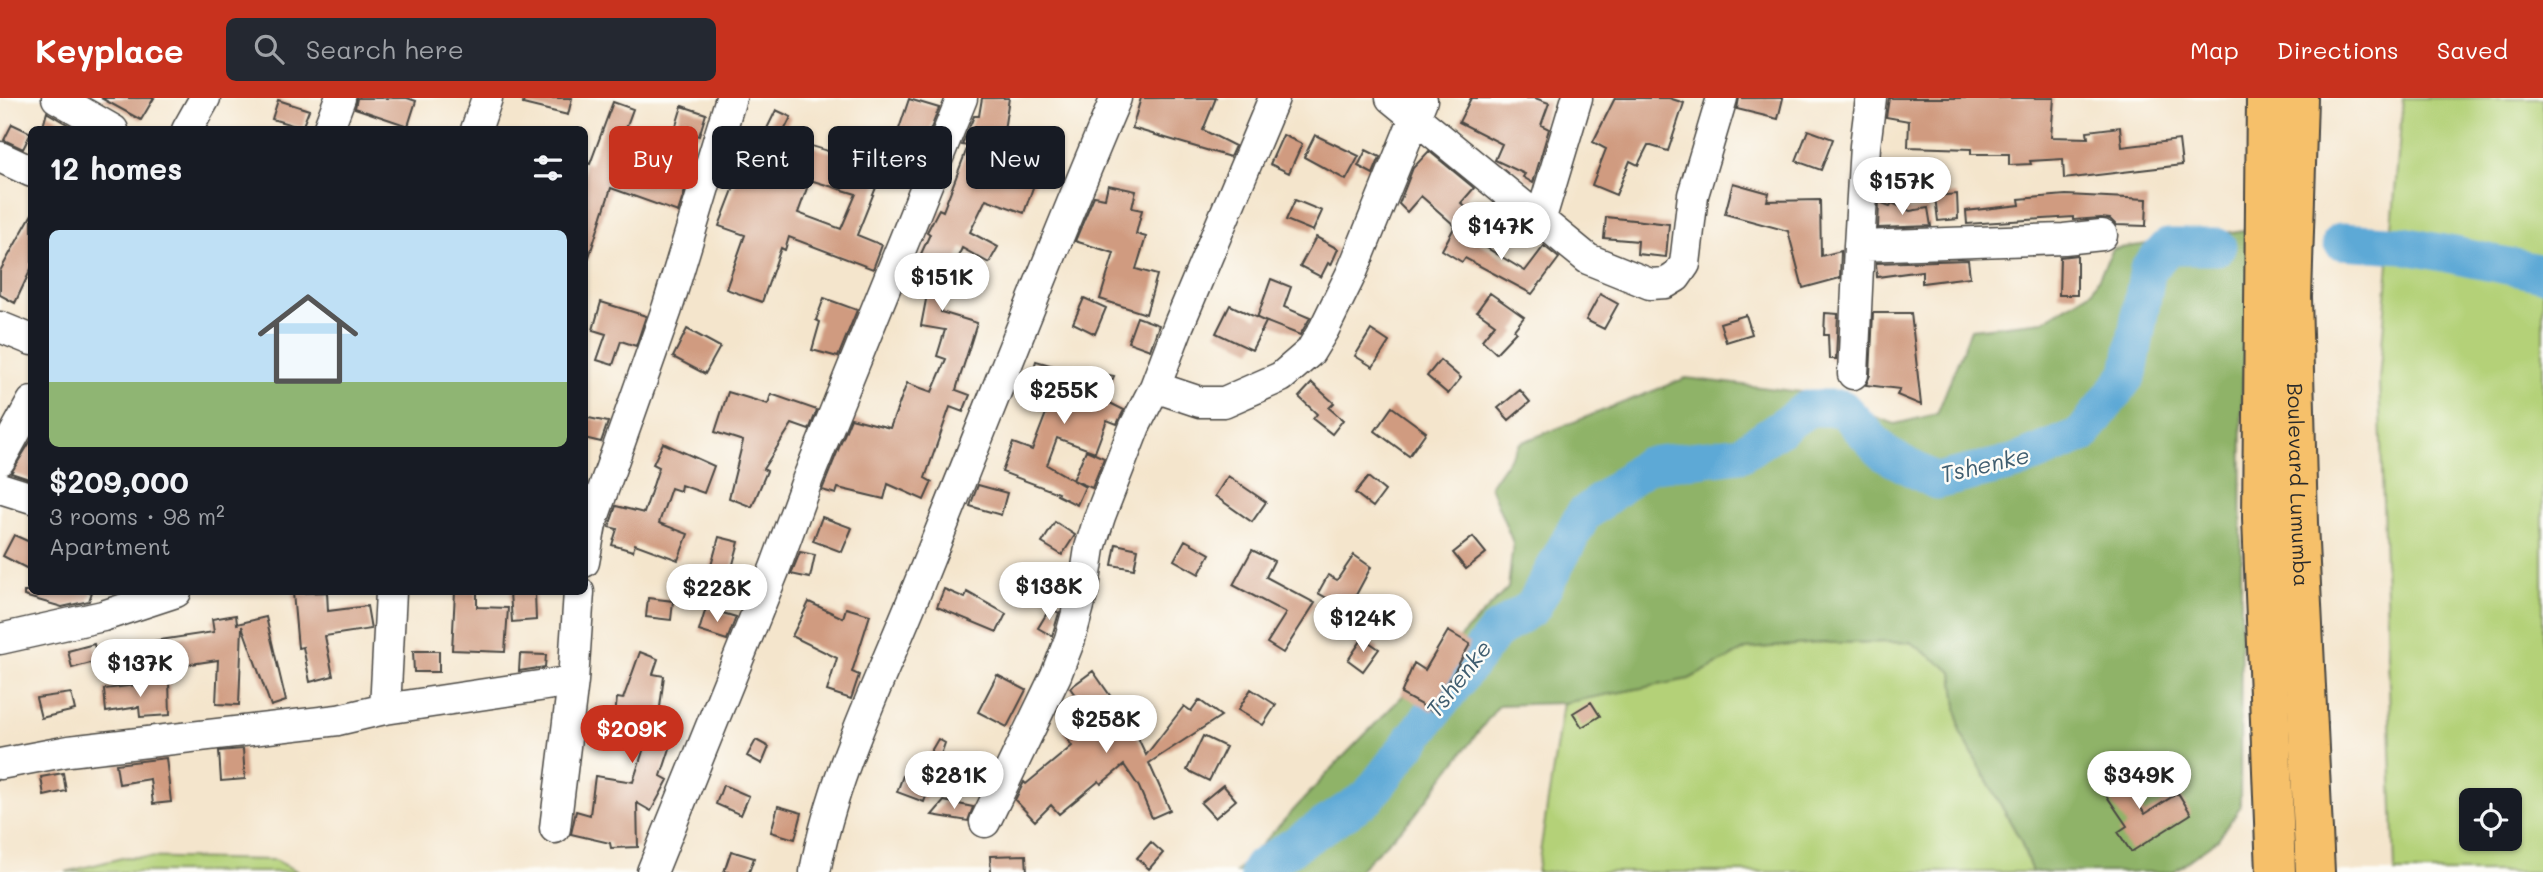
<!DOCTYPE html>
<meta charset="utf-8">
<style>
:root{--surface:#171b24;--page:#242831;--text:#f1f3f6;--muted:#9ea1a6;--accent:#c8321e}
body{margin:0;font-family:Mali,sans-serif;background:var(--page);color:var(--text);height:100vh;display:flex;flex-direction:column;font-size:26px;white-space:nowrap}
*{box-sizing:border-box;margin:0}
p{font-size:23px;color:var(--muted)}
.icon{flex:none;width:38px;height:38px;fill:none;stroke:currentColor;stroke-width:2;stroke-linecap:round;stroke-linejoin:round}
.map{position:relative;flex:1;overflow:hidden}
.panel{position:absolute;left:28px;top:28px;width:560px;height:469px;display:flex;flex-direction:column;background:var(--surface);border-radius:10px;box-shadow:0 2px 5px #0004}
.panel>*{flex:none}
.banner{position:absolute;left:609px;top:28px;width:665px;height:63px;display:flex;gap:14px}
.fabs{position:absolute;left:2459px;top:690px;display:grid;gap:14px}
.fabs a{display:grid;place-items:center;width:63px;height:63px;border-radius:10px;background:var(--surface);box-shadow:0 2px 5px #0004;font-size:35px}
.price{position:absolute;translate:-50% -60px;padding:0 16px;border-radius:24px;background:#fff;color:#222;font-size:23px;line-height:46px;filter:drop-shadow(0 2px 4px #0008)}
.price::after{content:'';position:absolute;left:50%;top:42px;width:21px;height:16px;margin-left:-10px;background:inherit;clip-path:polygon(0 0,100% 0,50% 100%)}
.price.active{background:var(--accent);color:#fff}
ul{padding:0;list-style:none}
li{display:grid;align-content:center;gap:14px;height:371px;padding:0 21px}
li span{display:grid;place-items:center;height:217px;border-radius:10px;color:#555}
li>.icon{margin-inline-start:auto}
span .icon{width:126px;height:126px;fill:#fffc;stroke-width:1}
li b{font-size:30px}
h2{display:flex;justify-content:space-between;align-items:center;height:84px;padding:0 21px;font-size:30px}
.chip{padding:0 24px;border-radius:10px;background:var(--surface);box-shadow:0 2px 5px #0004;font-size:24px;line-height:63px}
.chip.active{background:var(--accent);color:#fff}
header{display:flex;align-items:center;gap:42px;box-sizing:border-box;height:98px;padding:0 35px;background:var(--accent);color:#fff}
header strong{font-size:33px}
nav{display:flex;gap:38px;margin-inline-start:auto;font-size:24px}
.search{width:490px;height:63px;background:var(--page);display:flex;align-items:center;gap:18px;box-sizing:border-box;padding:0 24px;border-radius:10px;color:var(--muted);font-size:26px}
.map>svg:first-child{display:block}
</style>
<header>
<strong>Keyplace</strong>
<div class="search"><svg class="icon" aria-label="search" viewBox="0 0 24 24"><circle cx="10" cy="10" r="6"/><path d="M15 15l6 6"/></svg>Search here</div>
<nav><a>Map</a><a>Directions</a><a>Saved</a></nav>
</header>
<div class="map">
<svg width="2543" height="774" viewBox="0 0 2543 774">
<rect width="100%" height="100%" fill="#fdfcf7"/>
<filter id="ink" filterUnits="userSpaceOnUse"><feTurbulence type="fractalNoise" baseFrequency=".0143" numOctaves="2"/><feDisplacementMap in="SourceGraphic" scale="14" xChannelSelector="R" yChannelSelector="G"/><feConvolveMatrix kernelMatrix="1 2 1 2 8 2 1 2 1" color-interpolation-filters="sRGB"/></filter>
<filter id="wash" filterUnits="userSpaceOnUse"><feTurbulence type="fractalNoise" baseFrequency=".00686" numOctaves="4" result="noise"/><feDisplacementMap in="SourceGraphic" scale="28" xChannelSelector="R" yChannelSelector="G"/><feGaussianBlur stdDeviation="1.57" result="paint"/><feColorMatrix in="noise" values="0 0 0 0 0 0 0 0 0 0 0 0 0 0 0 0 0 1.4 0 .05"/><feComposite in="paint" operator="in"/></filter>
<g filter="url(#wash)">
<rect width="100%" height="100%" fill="#f4e5cc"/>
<path fill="#b4d178" stroke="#707e52" stroke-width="2" fill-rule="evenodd" d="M2403,0H2543V774H2395L2379,282ZM2471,702H2510V740H2471Z
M1910,544L1953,574L1960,634L2020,741L2032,774H1537L1563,605L1689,581L1746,551L1819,545Z
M126,759L275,762L299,774H66Z"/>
<path fill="#8fb368" stroke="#5d6f4a" stroke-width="2" d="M2252,131L2242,295L2240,709L2218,741L2173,774H2032L2020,741L1960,634L1953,574L1910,544L1819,545L1746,551L1689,581L1563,605L1499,607L1414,718L1357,774H1236L1340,662L1508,490L1513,445L1490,388L1520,345L1686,280L1809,295L1895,326L1937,316L1971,231L2043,223L2092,193L2113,151Z"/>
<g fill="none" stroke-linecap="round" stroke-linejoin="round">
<path stroke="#5da9d6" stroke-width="37" d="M2341,143L2403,147L2543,175
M1258,774L1261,769L1368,699L1495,534L1533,509L1583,417L1647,367L1741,356L1809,310H1842L1885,356L1936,383L2016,364L2082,337L2129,275L2148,171L2168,149H2218"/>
</g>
<g id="blocks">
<path fill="#d09b80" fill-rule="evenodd" d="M101,0H154L141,22Z
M357,0H407L416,3L408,28L355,10Z
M524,0H572L568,17L523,6Z
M982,0H1009L1003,39L1056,61L1046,85L1036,81L1024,115L986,101L970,134L998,149L989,165L962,150L938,201L944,202L941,214L977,225L956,292L970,297L963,314L950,309L925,380L932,384L924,402L888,386L884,401L838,390L836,396L822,392L851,320L890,330L907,285L932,294L946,261L937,258L945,232L921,228L929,186L911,178L930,136L927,134L939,111L943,113L968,48L962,47L974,18H979Z
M1141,0H1216L1203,32L1235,48L1230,59L1132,30Z
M1471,0H1535L1549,5L1541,27L1549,31L1533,85L1523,79L1525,76L1495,62L1502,46L1459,24Z
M1615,0H1669L1684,5L1668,53L1648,47L1638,67L1630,63L1616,97L1592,87L1606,51L1593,44Z
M1739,0H1783L1778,21L1737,11Z
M1889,0H2054L2051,39L2088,40L2087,33L2120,29L2122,49L2179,42L2182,67L2064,81L2063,61L2030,63L2031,66L2009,67V56H1971V51L1908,49L1909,23L1886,19Z
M909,1L939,10L924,48L896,40Z
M278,2L309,12L302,30L272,21Z
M613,4L633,11L616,57L688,83L678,114L611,90L588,162L584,161V64L590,66Z
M682,8L706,16L699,38L675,31Z
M776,12L791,19L781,39L841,57L844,32L886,37L881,77L857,137L882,147L873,171L789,139L785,152L781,150L762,204L726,191L745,137L719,128L750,48L757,51ZM810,82L856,96L841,131L798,115Z
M47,14L48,15L77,32H42Z
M12,26L31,35L23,51L4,42Z
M1808,32L1833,41L1821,72L1796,63Z
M1283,37L1302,46L1289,75L1270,66Z
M1315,37L1359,58L1346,82L1304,59Z
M1366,52L1380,59L1373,76L1358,68Z
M1429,53L1474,90L1461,105L1476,119L1462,134L1421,98L1407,114L1399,106L1413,70Z
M1733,85L1769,95L1767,103L1820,102L1821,158L1841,153L1840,180L1803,190L1788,133L1725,116Z
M1108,87L1136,93L1132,110L1142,112L1136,136L1146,139L1136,171L1157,177L1146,216L1100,201L1114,155L1075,143L1094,98L1105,100Z
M1957,96L1958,121L1938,123L1935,98Z
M2066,97L2147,101L2146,128L2116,127L2110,121L2101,120L2073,122V119L1967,126L1966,113L2020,107L2019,101Z
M1295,102L1322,113L1313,133L1286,122Z
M1879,104L1890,108L1892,105L1910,113L1928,110L1931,128L1878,130Z
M32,116V169L15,205L0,197V173Z
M1606,119L1669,126L1666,159L1637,156L1638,143L1604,140Z
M1454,130L1525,173L1544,148L1559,160L1532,196L1465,160L1462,164L1442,152Z
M1316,139L1338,151L1331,167L1328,165L1321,179L1300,168Z
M2077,157V197H2059L2060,159Z
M1968,162L1970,179L1922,185V173L1877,179L1876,165Z
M1271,181L1291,189L1284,209L1310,220L1300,237L1257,220Z
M1490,195L1524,219L1514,232L1516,234L1496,255L1482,242L1495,226L1477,213Z
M1600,196L1618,206L1604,231L1586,222Z
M824,200L857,212L838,259L812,252L820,224L816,222Z
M1084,200L1106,210L1095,236L1073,225Z
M601,204L646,218L636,248L621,243L613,267L597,262L606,236L593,232Z
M1230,207L1266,224L1252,252L1216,235Z
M1825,215L1838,216L1836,261H1829L1828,237H1824Z
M1873,215H1911L1921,307L1897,297L1900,291L1866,287L1870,277Z
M1746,217L1752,236L1726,244L1720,225Z
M1137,219L1159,227L1150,252L1128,244Z
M687,231L720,249L705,276L673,259Z
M1371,232L1389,244L1373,269L1355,258Z
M1440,262L1461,280L1448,296L1427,278Z
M1036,263L1092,279L1093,274L1114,278L1104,302L1124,312L1117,326L1107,322L1095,354L1057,340L1047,367L1085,389L1077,407L1057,397L1058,395L1002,374L1013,345L1032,352L1053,297L1028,289Z
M1312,285L1334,305L1329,310L1343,322L1332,336L1313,321L1317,316L1299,299Z
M1520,292L1530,304L1509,322L1498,310Z
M728,294L768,306L771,296L817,312L809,332L792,326L763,371L767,373L752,409L729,400L743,343L715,334Z
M1392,309L1426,334L1409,358L1375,333Z
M584,319L608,324L601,344L584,340Z
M32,341V382L11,375Z
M663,345L714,368L704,395L681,387L680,393L671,390L659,425L688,436L678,462L635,446L633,453L612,447L617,431L609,429L616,408L644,415L659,369L653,366Z
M1086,352L1104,360L1092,390L1073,382Z
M1228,378L1266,404L1252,424L1215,398Z
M1368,379L1385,393L1373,409L1355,395Z
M978,387L1007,395L1001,417L970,408Z
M822,419L852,430L842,454L813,443Z
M1055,424L1075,437L1062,457L1042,445Z
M14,437L32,445V473L3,458Z
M719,439L739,444L729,481L709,475Z
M1473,439L1486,455L1466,471L1453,455Z
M1185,442L1210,456L1199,476L1174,462Z
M1116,446L1138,451L1134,471L1112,467Z
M1252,452L1274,463L1266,479L1315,505L1283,555L1267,545L1286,515L1233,487Z
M800,454L815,457L810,480L791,476Z
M1354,457L1371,469L1348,512L1318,495L1328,477L1337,482Z
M944,491L965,500L967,494L1006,516L997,534L937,509Z
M24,494H92L89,503L62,509L24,498Z
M327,494L328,513L367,508L371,531L325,538L333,578L310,584L303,549L298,550L293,495Z
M455,494H477V509L508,510L505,554L452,552Z
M510,494H535L536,522L512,524Z
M648,500L673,503L671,522L646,519Z
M809,504L843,520L846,510L870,517L852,574L859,577L851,601L827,593L837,560L792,538Z
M706,510L736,519L727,542L699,533Z
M1050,510L1059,515L1052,538L1038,530Z
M1350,512L1363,525L1356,539L1340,530Z
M236,517L237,526L266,519L286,603L271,608L242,528L239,607L216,606L218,562L157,571L153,543L214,534L212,521Z
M1448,533L1470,546L1432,613L1401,596L1414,565L1425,572Z
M1363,540L1379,551L1363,573L1348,562Z
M94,546L98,563L72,570L68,553Z
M413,553H439V574H414Z
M640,554L658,561L653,576L664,578L658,625L677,629L661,678L668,682L651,713L637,705L638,749L611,750L610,745L571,736L576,713L590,717L595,678L633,684L650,631L614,626L617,600L623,601Z
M520,556L546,557L545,569L519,573Z
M1093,573L1111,599L1102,605L1122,634L1132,627L1146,657L1184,608L1191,613L1199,602L1221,618L1149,665L1170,712L1152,720L1139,689L1124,667L1101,686L1099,683L1059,716L1051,707L1035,723L1015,702L1024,684L1026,686L1072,648L1063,634L1089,616L1070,590Z
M997,577L1026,592L1007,629L978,614Z
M169,583L170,617L140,619L139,609L106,614L104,591Z
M1251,591L1276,607L1263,627L1238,612Z
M71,595L75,612L41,620L36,600Z
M1591,604L1600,618L1582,629L1573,615Z
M1203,638L1226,649L1209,683L1187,672Z
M938,641L945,645L924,704L897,694L907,667L920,672Z
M756,642L769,649L762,666L747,658Z
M243,651L245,681L221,683L219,653Z
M166,660L171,704L153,706L150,681L119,686L116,666Z
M2111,666L2145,716L2178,695L2191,716L2131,754L2118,734L2127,728L2093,678Z
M63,675L66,693L44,698L41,679Z
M723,687L749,698L741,717L716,706Z
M1223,687L1236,702L1215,720L1201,705Z
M944,703L973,709L968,723L932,717Z
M778,708L802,715L795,741L771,734Z
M1151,744L1163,755L1149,771L1137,760Z
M731,753L754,760L749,774H724Z
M1026,757L1027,774H991L990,758Z"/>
</g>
</g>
<g filter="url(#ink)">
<use href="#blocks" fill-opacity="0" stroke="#494743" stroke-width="2"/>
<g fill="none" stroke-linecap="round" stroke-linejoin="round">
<g stroke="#494743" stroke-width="33">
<path id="minor" d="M57,0L113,32
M1391,0L1588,161L1650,186L1666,185L1676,179L1685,166L1693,97L1722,0
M187,32L205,0
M328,32L340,0
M476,32L487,0
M0,59L32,74
M1540,123L1577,0
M1859,148L2064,141L2102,137
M0,229L32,242
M1853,276L1859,148L1865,48L1871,0
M1155,289L1200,304H1224L1281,279L1310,254L1324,231L1352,174L1422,2
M0,362L32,304
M0,390L32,400
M584,464L591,426L667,211L731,0
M0,541L103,518L176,494
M385,611L391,494
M0,666L69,653L338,622L385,611L573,583
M985,724L1056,577L1070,541L1084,489L1090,450L1100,418L1135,328L1155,289L1179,226L1274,0
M555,730L573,583L579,494
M652,774L775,470L808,380L962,0
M815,774C834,671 883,578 921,481C986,321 1048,159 1116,0"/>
</g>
<g stroke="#494743" stroke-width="42">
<g id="highway">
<path d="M2266,0L2262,420L2276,774"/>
<path id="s1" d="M2298,0L2292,199L2298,425L2315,774"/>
</g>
</g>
<use href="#minor" stroke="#fff" stroke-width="30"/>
<use href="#highway" stroke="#f6c06b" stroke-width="38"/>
</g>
</g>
<g text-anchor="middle" stroke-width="5" stroke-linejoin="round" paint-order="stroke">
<g font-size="21" fill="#2b2b2b" stroke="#fdfcf7">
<text dy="7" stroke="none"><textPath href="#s1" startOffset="387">Boulevard Lumumba</textPath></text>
</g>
<g font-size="23" font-style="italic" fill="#3f5d6f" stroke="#fdfcf7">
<text transform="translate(1985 367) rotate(-13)" y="8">Tshenke</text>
<text transform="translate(1459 581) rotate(-52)" y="8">Tshenke</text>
</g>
</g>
</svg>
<div class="fabs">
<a><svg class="icon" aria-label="locate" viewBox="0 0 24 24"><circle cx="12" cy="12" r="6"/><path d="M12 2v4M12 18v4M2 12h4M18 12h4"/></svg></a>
</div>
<b class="price" style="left:1902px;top:119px">$157K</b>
<b class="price" style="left:1501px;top:164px">$147K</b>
<b class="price" style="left:942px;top:215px">$151K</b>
<b class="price" style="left:1064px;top:328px">$255K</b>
<b class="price" style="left:1049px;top:524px">$138K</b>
<b class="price" style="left:717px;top:526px">$228K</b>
<b class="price" style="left:1363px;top:556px">$124K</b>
<b class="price" style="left:140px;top:601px">$137K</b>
<b class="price" style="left:1106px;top:657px">$258K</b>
<b class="price active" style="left:632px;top:667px">$209K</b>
<b class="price" style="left:954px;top:713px">$281K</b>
<b class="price" style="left:2139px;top:713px">$349K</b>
<div class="banner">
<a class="chip active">Buy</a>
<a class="chip">Rent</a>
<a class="chip">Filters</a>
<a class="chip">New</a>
</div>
<section class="panel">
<h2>12 homes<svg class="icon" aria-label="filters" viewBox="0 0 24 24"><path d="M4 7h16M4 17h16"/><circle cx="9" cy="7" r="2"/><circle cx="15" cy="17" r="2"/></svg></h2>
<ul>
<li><span style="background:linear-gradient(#bfe0f5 70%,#8fb573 0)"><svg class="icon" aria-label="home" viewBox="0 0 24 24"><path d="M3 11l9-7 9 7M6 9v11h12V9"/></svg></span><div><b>$209,000</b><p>3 rooms · 98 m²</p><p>Apartment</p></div></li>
</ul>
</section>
</div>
